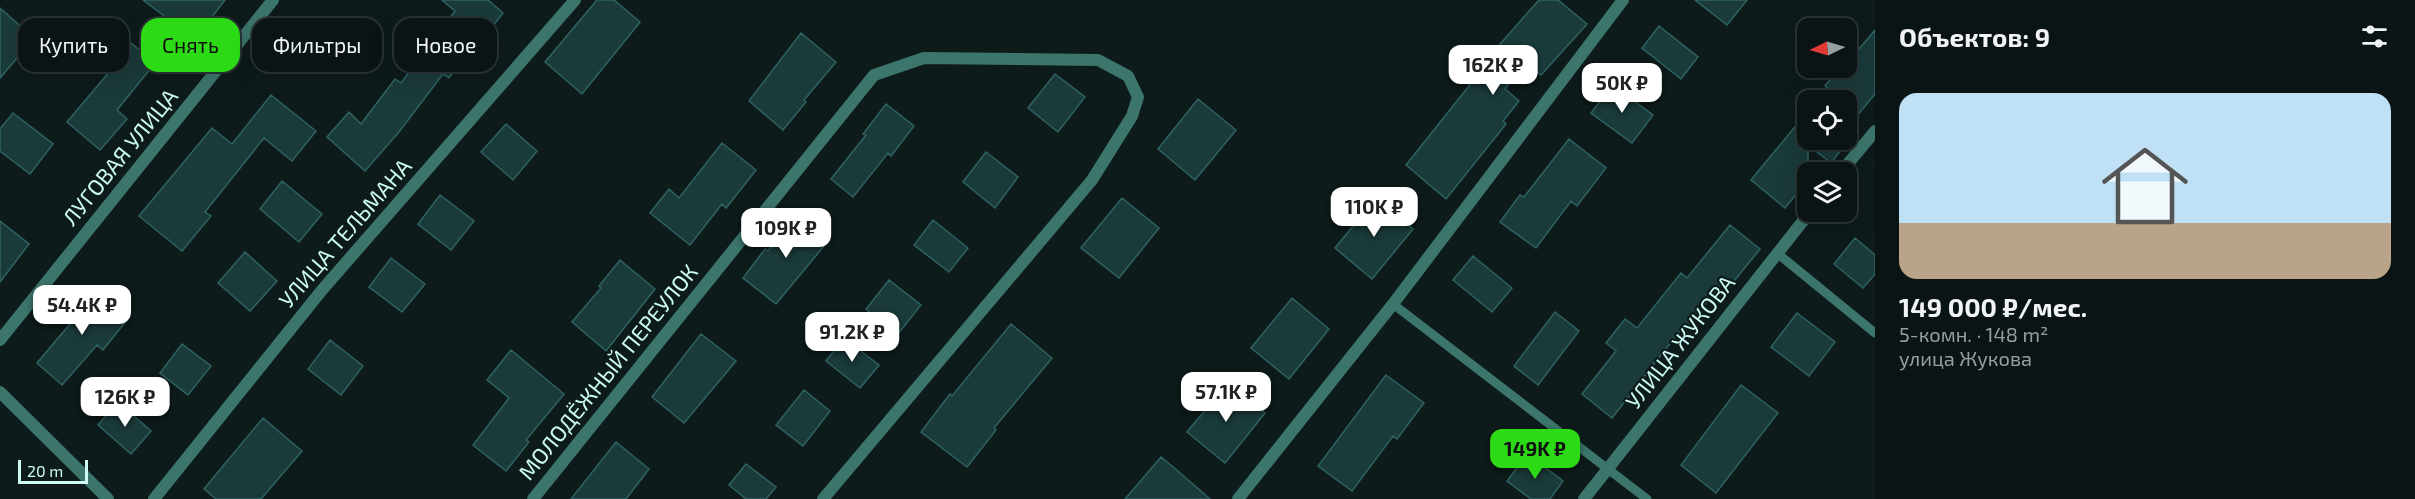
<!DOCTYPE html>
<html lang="ru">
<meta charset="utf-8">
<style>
:root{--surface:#0a1414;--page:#131d1d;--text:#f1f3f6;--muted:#999ea0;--line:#2a3334;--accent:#2cdb16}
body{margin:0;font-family:"Exo 2",sans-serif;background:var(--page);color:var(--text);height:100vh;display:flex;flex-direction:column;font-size:22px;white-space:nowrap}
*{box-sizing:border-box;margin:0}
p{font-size:20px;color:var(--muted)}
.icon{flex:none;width:33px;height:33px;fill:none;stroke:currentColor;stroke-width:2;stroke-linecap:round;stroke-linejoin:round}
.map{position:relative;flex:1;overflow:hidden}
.details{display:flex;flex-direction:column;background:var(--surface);width:540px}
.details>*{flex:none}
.top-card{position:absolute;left:18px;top:18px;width:570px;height:54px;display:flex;gap:12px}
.needle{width:39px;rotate:265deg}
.controls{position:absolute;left:1797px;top:18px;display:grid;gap:12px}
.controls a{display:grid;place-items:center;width:60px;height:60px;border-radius:12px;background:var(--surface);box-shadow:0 6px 24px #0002,0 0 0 2px var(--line);font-size:30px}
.scale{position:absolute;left:18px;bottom:15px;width:70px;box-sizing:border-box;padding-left:6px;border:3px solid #ccfaf5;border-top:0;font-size:16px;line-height:21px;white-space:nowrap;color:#ccfaf5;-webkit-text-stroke:4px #0d1b1a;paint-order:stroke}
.price{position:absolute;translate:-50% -51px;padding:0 14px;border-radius:12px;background:#fff;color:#222;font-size:20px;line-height:39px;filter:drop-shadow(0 2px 3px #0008)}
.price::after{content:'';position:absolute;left:50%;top:36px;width:18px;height:14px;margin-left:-9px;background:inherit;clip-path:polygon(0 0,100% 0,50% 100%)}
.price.current{background:var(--accent);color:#111}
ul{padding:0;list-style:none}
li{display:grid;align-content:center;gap:12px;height:318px;padding:0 24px}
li+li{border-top:2px solid var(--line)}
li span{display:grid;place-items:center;height:186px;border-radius:18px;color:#555}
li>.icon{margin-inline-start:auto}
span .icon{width:108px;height:108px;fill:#fffc;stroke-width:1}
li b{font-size:26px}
h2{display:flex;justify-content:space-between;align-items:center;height:72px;padding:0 24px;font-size:26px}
.chip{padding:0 21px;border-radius:18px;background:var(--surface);box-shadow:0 6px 24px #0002,0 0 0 2px var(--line);font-size:21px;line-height:54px}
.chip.current{background:var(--accent);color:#111}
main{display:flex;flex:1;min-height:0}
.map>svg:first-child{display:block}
</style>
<main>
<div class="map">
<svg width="1875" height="499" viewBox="0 0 1875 499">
<rect width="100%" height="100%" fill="#0d1b1a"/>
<path fill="#1b3a3a" stroke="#2f6363" stroke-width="1.5" d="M143,0H225L195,39Z
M442,0H488L503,13L485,36L482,34L449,78L443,74L399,132L365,171L327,137L349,112L361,124L395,79L401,83L455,11Z
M597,0H614L640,22L582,94L545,62Z
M1539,0H1558L1587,24L1541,75L1524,63L1505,89L1519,101L1503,121L1506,124L1446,199L1406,165L1481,71L1478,69Z
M1695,0H1747L1727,25Z
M0,8L34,38L0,78Z
M1659,26L1698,57L1681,79L1642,48Z
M1875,30V94L1846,129V100H1842L1825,86L1840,68H1846V59L1851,53L1854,55Z
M119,33L155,63L117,110L127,119L100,150L67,122L110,71L97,60Z
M801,33L836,62L804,100L806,102L783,130L749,101Z
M1055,74L1085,97L1058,132L1028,108Z
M1612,85L1653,115L1632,143L1591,113Z
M271,95L316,131L292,161L264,138L205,212L211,216L182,251L139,216L212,128L232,144Z
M1198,99L1236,130L1195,180L1158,149Z
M886,104L914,126L891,156L888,153L853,197L831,179L866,135L863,134Z
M1808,111V140H1849L1831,163L1808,145V180L1785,208L1751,180Z
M13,113L53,144L30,174L0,151V129Z
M506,124L537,151L513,180L481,152Z
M1569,139L1606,168L1577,206L1571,201L1536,248L1500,222L1520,195L1524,197Z
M722,143L756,170L726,208L722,204L690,245L650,213L669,189L679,198Z
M986,152L1018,177L995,208L963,182Z
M282,181L322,214L299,242L260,209Z
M440,195L474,221L451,250L418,224Z
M1122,198L1159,228L1119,278L1081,248Z
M1376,198L1413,229L1372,279L1335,248Z
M797,214L829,240L776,304L743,278L765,249L768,251Z
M933,220L968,248L949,272L914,245Z
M0,221L29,244L0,282Z
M1730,225L1760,249L1731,285L1725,280L1682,333L1680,331L1612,418L1582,394L1616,351L1606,343L1625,319L1637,328L1681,273L1687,278Z
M1855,238L1875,255V274L1863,288L1834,264Z
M245,252L277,281L250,311L218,283Z
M1473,256L1512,288L1492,312L1453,280Z
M391,258L425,284L402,312L369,287Z
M620,260L655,289L606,351L572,322L601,288L599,286Z
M889,280L921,305L898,334L866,309Z
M87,288L127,320L103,350L97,345L62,385L37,363L70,324L63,318Z
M1292,298L1329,329L1289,379L1251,348Z
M1555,312L1579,331L1538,385L1514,366Z
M1797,313L1835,342L1809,376L1771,347Z
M1011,324L1052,358L994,428L996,430L967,467L921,432L950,394L952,396Z
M701,334L736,361L684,423L652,397Z
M844,338L879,365L860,388L826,361Z
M330,340L363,366L341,395L308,369Z
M182,344L211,366L188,395L160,373Z
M511,350L564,394L526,440L529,442L506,471L473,445L509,398L487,380Z
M1386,375L1424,403L1397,439L1393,436L1352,491L1318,466Z
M1228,383L1265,413L1225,463L1187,432Z
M1741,385L1778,413L1716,493L1681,465Z
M804,390L830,411L803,446L776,425Z
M118,402L151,431L131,454L98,425Z
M263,418L302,451L261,499H216L204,489Z
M616,442L649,469L626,499H571Z
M1527,454L1563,481L1550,499H1531L1507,481Z
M1161,457L1172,466L1210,499H1125Z
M746,464L776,487L766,499H746L729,485Z"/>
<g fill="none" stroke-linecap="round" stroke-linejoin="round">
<path stroke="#3c756c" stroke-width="9" d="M1777,253L1875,333
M1393,304L1647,499"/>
<path stroke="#3c756c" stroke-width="12" d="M1841,172L1875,131
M0,340L273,0
M0,392L108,499
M154,499L322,290L575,0
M533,499L874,75L924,58L1098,60L1128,76L1138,97L1132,116L1092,180L823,499
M1238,499L1393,304L1623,0
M1584,499L1810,212"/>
</g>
<g text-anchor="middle" stroke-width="4.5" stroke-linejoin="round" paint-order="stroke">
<g font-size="22" fill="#ccfaf5" stroke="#0d1b1a">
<text transform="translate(120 157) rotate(-51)" y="8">ЛУГОВАЯ УЛИЦА</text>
<text transform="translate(345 233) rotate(-49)" y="8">УЛИЦА ТЕЛЬМАНА</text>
<text transform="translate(1680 342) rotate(-52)" y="8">УЛИЦА ЖУКОВА</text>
<text transform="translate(608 372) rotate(-51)" y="8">МОЛОДЁЖНЫЙ ПЕРЕУЛОК</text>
</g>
</g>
</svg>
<div class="controls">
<a><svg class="needle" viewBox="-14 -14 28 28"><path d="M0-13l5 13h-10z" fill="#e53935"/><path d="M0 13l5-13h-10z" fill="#999ea0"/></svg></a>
<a><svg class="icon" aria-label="locate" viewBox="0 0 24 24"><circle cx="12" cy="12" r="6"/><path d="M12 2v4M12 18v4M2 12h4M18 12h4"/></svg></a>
<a><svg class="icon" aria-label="layers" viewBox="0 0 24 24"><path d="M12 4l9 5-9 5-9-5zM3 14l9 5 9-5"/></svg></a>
</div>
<div class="scale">20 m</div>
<b class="price" style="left:1493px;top:96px">162K ₽</b>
<b class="price" style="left:1622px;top:114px">50K ₽</b>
<b class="price" style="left:1374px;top:238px">110K ₽</b>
<b class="price" style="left:786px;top:259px">109K ₽</b>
<b class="price" style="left:82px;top:336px">54.4K ₽</b>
<b class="price" style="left:852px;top:363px">91.2K ₽</b>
<b class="price" style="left:1226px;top:423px">57.1K ₽</b>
<b class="price" style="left:125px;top:428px">126K ₽</b>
<b class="price current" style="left:1535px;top:480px">149K ₽</b>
<div class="top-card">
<a class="chip">Купить</a>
<a class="chip current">Снять</a>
<a class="chip">Фильтры</a>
<a class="chip">Новое</a>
</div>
</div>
<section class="details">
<h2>Объектов: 9<svg class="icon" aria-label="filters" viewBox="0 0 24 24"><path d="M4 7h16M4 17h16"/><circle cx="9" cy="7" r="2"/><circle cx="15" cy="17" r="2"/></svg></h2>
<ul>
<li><span style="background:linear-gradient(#bfe0f5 70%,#b9a48a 0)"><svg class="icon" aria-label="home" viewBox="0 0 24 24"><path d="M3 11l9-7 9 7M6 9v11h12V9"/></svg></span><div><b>149 000 ₽/мес.</b><p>5-комн. · 148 m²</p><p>улица Жукова</p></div></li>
</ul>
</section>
</main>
